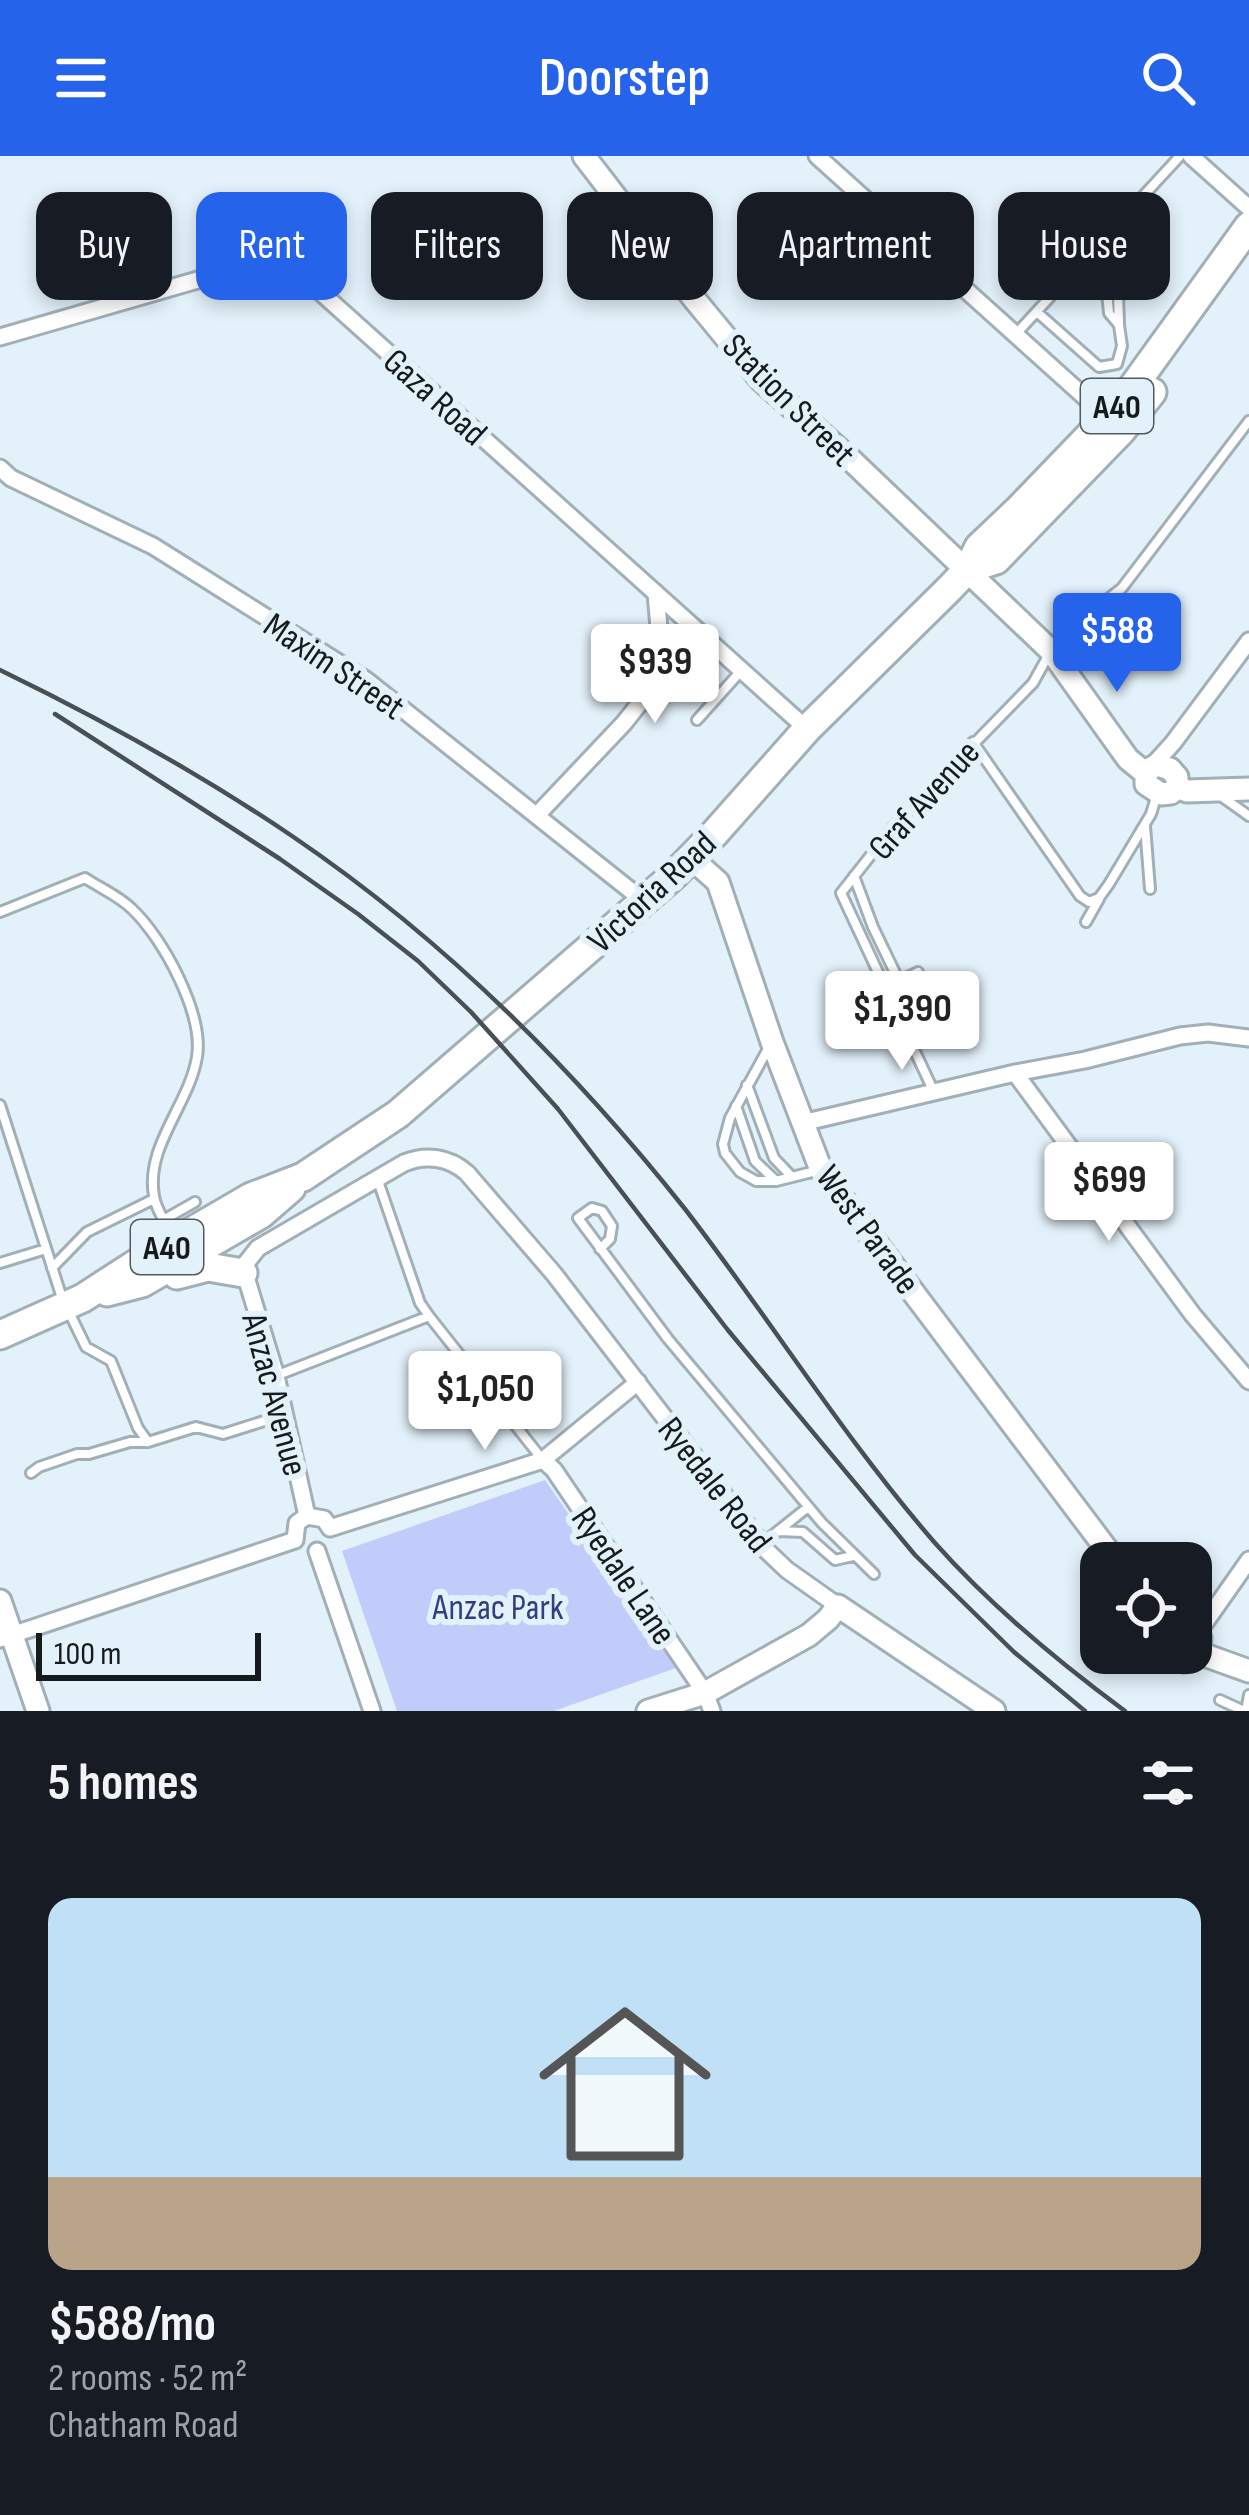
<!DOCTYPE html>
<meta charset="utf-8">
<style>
:root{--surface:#171b24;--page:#20242c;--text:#f1f3f6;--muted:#9ea1a6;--accent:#2563eb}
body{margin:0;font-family:"Sofia Sans Condensed",sans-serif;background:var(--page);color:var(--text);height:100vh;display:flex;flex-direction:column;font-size:45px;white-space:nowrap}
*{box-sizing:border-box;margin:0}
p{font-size:39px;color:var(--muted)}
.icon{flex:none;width:66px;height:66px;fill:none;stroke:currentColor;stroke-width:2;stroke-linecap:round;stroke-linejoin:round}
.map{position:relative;height:1555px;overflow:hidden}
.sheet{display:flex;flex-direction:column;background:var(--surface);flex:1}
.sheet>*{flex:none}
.hud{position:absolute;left:36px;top:36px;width:1179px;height:108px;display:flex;gap:24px}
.controls{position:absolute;left:1080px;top:1386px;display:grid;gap:24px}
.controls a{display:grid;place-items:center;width:132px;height:132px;border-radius:24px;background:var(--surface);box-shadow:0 6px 18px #0003;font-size:60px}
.scale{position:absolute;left:36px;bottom:30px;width:225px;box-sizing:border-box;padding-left:12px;border:6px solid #151a1d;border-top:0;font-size:33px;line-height:42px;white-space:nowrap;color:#151a1d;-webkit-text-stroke:9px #e3f1fa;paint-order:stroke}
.price{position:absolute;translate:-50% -102px;padding:0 27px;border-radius:12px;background:#fff;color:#222;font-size:39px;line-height:78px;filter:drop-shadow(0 3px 6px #0008)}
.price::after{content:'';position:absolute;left:50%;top:72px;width:36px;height:27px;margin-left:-18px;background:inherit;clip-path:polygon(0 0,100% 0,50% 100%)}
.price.active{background:var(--accent);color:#fff}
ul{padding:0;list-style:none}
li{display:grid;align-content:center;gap:24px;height:636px;padding:0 48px}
li span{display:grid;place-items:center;height:372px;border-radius:24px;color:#555}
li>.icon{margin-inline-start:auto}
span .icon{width:216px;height:216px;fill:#fffc;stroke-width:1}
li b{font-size:51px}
h2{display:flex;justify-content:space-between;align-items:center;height:144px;padding:0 48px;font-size:51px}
.pill{padding:0 42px;border-radius:24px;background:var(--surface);box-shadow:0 6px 18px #0003;font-size:42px;line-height:108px}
.pill.active{background:var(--accent);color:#fff}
header{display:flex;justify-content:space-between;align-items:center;height:156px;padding:0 48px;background:var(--accent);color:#fff;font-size:54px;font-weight:600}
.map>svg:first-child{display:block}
</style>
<header><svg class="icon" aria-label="menu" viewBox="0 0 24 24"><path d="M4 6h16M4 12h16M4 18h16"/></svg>Doorstep<svg class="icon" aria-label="search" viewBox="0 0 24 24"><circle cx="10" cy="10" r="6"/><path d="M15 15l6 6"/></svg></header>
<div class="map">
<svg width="1249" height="1555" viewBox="0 0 1249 1555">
<rect width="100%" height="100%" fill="#e3f1fa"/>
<path fill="#c2ccfb" d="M545,1324L676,1512L554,1555H397L342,1395Z"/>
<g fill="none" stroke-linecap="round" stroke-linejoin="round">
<g stroke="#a1afb7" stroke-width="14">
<path id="lane" d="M1101,126L1118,138L1119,167
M1037,156L1099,211L1117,208L1122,190L1119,169L1109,157L1107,136L1079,110
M1015,179L1180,0
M697,564L740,516
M973,586L1080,740L1089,746L1099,742L1109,728L1151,658L1157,638
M1221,640L1249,660
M1145,670L1150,733
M854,720L873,771L899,825L918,816
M0,756L85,722C100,732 119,740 132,753C163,782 204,858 197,901C189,949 145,990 154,1040C156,1054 167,1069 174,1081
M1086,766L1099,743
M769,891L730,962L723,988L725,997L740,1016L756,1025H776L820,1014
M747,929L774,1002L791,1020
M933,934L841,737L893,671L1033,527L1058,482L1122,432L1249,265
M0,949L62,1142
M736,950L755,1005L775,1024
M377,1022L420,1147L429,1160
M165,1063L195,1046
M600,1093L610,1083L612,1070L602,1055L592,1052L578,1062L668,1183L822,1367L874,1418
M0,1107L46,1093
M52,1112L87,1076L154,1043
M69,1156L86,1191L111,1205L138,1272L148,1286
M278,1219L429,1160L542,1303
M31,1317L39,1311L77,1298H89L130,1286H148L196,1271L223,1278L283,1259
M778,1375L803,1376L835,1404L853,1400
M763,1387L808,1351
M1220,1544L1244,1555
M1246,1555L1249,1539"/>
</g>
<g stroke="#a1afb7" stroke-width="21">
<path id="street" d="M817,0L1107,261
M1191,0L1249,52
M0,181L267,104L283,106L297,115L807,573
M0,312L11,322L153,390L366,524L645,746
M1153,609L1173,587L1249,485
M537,659L624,567L663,518L656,437
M1015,917L1193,1159L1249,1225
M802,967L1015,917L1085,904L1180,880L1208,877L1249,882
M543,1304L554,1314L705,1537L712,1555
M307,1360L276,1220L243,1111L258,1092L404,1007C426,998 449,1001 467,1017L554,1118L767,1395L787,1414L838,1450
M330,1372L543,1304L638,1226
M295,1384L297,1367L307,1360L324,1363L330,1372
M317,1395L372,1555
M1197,1478L1249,1404
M0,1483L295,1384"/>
</g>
<g stroke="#a1afb7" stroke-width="27">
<path id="secondary" d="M584,0L695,144L761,224L850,303L1051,495L1128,603L1145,617
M1157,609L1170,613L1177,621V631L1171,637L1161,638L1146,628V615Z
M1177,631L1187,635L1249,633
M691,702L718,726L772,886L821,1014L1117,1407
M0,1445L38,1555
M1191,1474L1200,1482L1199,1497
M1172,1497L1184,1505L1199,1497
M1199,1497L1249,1515
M648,1555L705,1537L809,1479L828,1463L838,1450L994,1555"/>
</g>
<g stroke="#a1afb7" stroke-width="33">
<path id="highway" d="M968,413L996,404L1121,275L1152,236
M177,1119L208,1111L243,1117
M107,1136L142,1127L261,1058L291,1032
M0,1179L83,1142L134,1109L251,1041L303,1021L398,958L674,719L714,678L807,573L950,432L968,413L979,391L1019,353L1122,246L1249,70"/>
</g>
<use href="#lane" stroke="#fff" stroke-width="8"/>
<use href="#street" stroke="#fff" stroke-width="15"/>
<use href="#secondary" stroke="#fff" stroke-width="21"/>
<use href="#highway" stroke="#fff" stroke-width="27"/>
<path stroke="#495055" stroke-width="4.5" d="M0,514C101,563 199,617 292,680C441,781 573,912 685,1053C770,1163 844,1282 935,1387C991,1450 1057,1505 1125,1555
M55,558L280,703L358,758L418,805L471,856L558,953L727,1173L915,1399L1014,1496L1085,1555"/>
</g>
<g text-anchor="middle" stroke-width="12" stroke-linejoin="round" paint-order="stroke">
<g fill="#e3f1fa" stroke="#535a5f" stroke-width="3">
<rect x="1081" y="223" width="72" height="54" rx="9"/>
<rect x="131" y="1064" width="72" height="54" rx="9"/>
</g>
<g font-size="33" font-weight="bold" fill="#151a1d">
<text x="1117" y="262">A40</text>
<text x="167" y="1103">A40</text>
</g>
<g font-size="36" fill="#151a1d" stroke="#e3f1fa">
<text transform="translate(436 240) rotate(42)" y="13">Gaza Road</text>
<text transform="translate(790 243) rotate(45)" y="13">Station Street</text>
<text transform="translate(335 509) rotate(34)" y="13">Maxim Street</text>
<text transform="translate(923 643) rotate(-48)" y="13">Graf Avenue</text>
<text transform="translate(651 735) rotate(-43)" y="13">Victoria Road</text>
<text transform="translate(869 1073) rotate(54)" y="13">West Parade</text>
<text transform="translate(276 1238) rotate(75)" y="13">Anzac Avenue</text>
<text transform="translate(716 1328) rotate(52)" y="13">Ryedale Road</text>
<text transform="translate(625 1419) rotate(56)" y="13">Ryedale Lane</text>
</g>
<g font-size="36" fill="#353c80" stroke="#e3f1fa">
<text x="498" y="1463">Anzac Park</text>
</g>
</g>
</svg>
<div class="controls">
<a><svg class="icon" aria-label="locate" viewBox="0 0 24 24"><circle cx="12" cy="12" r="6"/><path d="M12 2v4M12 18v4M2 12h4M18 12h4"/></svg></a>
</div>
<div class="scale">100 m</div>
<b class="price active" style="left:1117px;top:539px">$588</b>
<b class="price" style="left:655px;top:570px">$939</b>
<b class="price" style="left:902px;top:917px">$1,390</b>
<b class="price" style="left:1109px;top:1088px">$699</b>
<b class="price" style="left:485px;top:1297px">$1,050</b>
<div class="hud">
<a class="pill">Buy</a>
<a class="pill active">Rent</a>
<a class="pill">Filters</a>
<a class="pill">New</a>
<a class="pill">Apartment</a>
<a class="pill">House</a>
</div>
</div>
<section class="sheet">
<h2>5 homes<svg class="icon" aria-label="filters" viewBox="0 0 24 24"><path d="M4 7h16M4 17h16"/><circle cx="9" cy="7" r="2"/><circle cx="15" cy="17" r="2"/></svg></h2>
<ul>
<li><span style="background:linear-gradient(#bfe0f5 75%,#b9a48a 0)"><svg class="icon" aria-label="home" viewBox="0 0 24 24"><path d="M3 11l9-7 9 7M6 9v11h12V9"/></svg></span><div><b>$588/mo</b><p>2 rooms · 52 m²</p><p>Chatham Road</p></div></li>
</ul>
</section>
